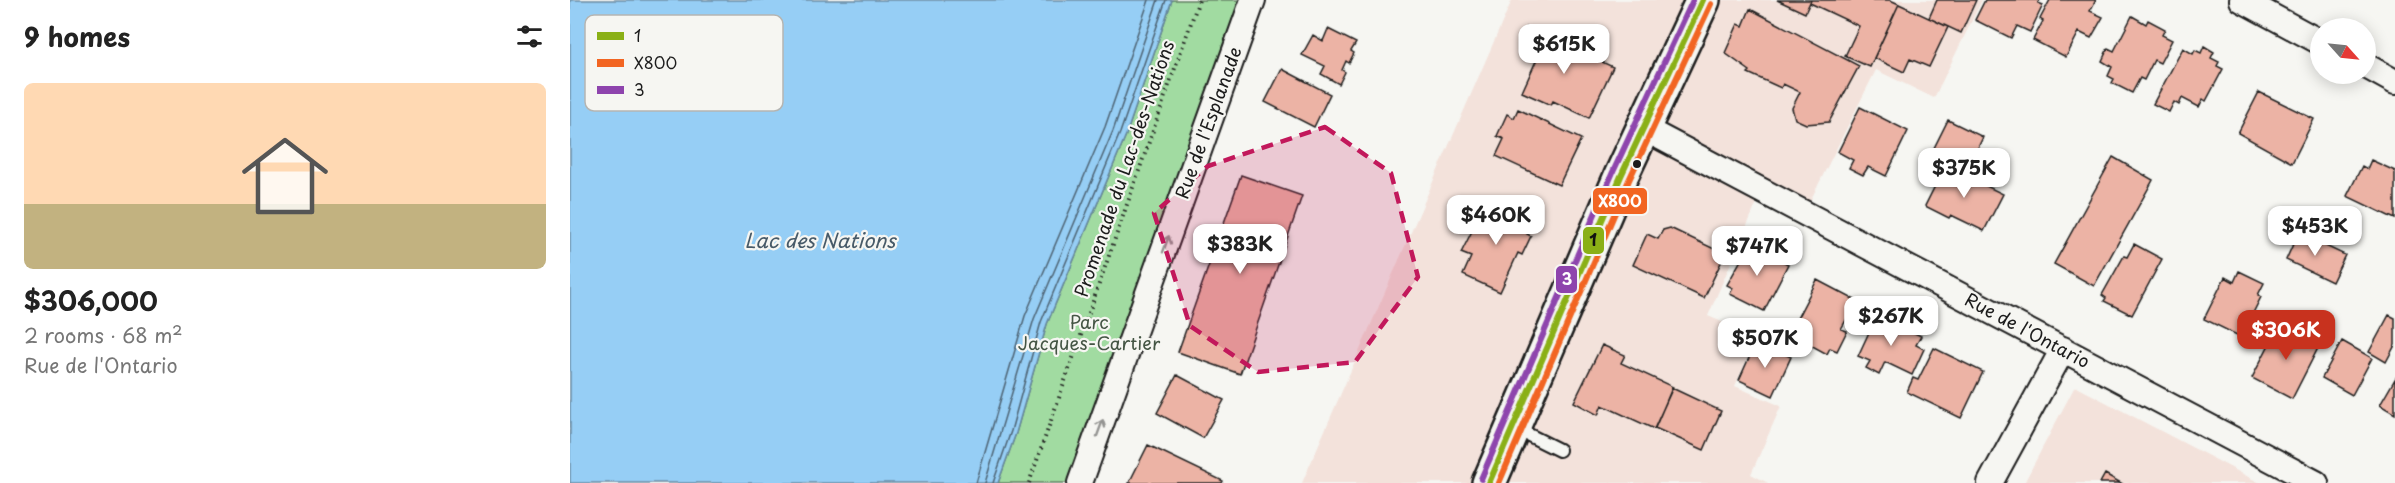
<!DOCTYPE html>
<meta charset="utf-8">
<style>
:root{--surface:#fff;--page:#f6f6f6;--text:#222;--muted:#767676;--line:#e0e0e0;--accent:#c8321e}
body{margin:0;font-family:"Playpen Sans",sans-serif;background:var(--page);color:var(--text);height:100vh;display:flex;flex-direction:column;font-size:22px;white-space:nowrap}
*{box-sizing:border-box;margin:0}
p{font-size:20px;color:var(--muted)}
.icon{flex:none;width:33px;height:33px;fill:none;stroke:currentColor;stroke-width:2;stroke-linecap:round;stroke-linejoin:round}
.map{position:relative;flex:1;overflow:hidden}
.panel{display:flex;flex-direction:column;background:var(--surface);width:570px}
.panel>*{flex:none}
.needle{width:39px;rotate:117deg}
.fabs{position:absolute;left:1740px;top:18px;display:grid;gap:12px}
.fabs a{display:grid;place-items:center;width:66px;height:66px;border-radius:50%;background:var(--surface);box-shadow:0 3px 15px #0003;font-size:30px}
.price{position:absolute;translate:-50% -51px;padding:0 14px;border-radius:12px;background:#fff;color:#222;font-size:20px;line-height:39px;filter:drop-shadow(0 2px 3px #0008)}
.price::after{content:'';position:absolute;left:50%;top:36px;width:18px;height:14px;margin-left:-9px;background:inherit;clip-path:polygon(0 0,100% 0,50% 100%)}
.price.on{background:var(--accent);color:#fff}
ul{padding:0;list-style:none}
li{display:grid;align-content:center;gap:12px;height:318px;padding:0 24px}
li+li{border-top:2px solid var(--line)}
li span{display:grid;place-items:center;height:186px;border-radius:9px;color:#555}
li>.icon{margin-inline-start:auto}
span .icon{width:108px;height:108px;fill:#fffc;stroke-width:1}
li b{font-size:26px}
h2{display:flex;justify-content:space-between;align-items:center;height:72px;padding:0 24px;font-size:26px}
main{display:flex;flex:1;min-height:0}
.map>svg:first-child{display:block}
</style>
<main>
<section class="panel">
<h2>9 homes<svg class="icon" aria-label="filters" viewBox="0 0 24 24"><path d="M4 7h16M4 17h16"/><circle cx="9" cy="7" r="2"/><circle cx="15" cy="17" r="2"/></svg></h2>
<ul>
<li><span style="background:linear-gradient(#ffd9b3 65%,#c2b280 0)"><svg class="icon" aria-label="home" viewBox="0 0 24 24"><path d="M3 11l9-7 9 7M6 9v11h12V9"/></svg></span><div><b>$306,000</b><p>2 rooms · 68 m²</p><p>Rue de l'Ontario</p></div></li>
</ul>
</section>
<div class="map">
<svg width="1825" height="483" viewBox="0 0 1825 483">
<rect width="100%" height="100%" fill="#f6f6f2"/>
<filter id="ink" filterUnits="userSpaceOnUse"><feTurbulence type="fractalNoise" baseFrequency=".0167" numOctaves="2"/><feDisplacementMap in="SourceGraphic" scale="12" xChannelSelector="R" yChannelSelector="G"/><feConvolveMatrix kernelMatrix="1 2 1 2 8 2 1 2 1" color-interpolation-filters="sRGB"/></filter>
<g filter="url(#ink)">
<path fill="#f3e2db" d="M942,0H1412L1364,98L1306,70L1234,213L1192,191L1138,316L1187,337L1165,386L1211,406L1181,474L1198,483H732Z
M1505,386L1690,483H1454Z"/>
<path fill="#a1dba1" stroke="#5e7c5e" stroke-width="1.5" d="M602,0H683L510,483H428L446,433L477,324L556,135Z"/>
<path fill="#96cef5" stroke="#65879e" stroke-width="1.5" d="M0,0H602L556,135L477,324L446,433L428,483H0Z"/>
<g fill="none" stroke-linecap="round" stroke-linejoin="round">
<path stroke="#4d6373" stroke-width="1.5" d="M406,483L455,316L535,127L579,0
M415,483L464,319L543,131L588,0
M423,483L441,431L471,322L550,133L596,0"/>
</g>
<path fill="#ecb3a5" stroke="#1c1c1c" stroke-width="1.5" d="M1207,0H1241L1235,13Z
M1241,0H1320L1329,4L1300,67L1275,56L1289,26L1240,3Z
M1367,0H1406L1391,33L1359,18Z
M1415,0H1470L1468,3L1473,5L1460,32L1447,26L1441,38L1405,20Z
M1480,0H1526L1520,11L1533,17L1521,38L1509,32L1496,57L1463,40L1473,21L1470,19Z
M1329,4L1378,27L1359,67L1340,59L1334,72L1304,58Z
M1180,9L1289,66L1259,122L1236,124L1225,119L1222,108L1230,92L1213,84L1211,88L1178,73L1180,71L1155,53L1168,24L1173,26Z
M1562,16L1576,24L1578,20L1595,29L1592,35L1602,40L1590,63L1584,60L1574,80L1570,78L1562,93L1542,83L1544,79L1538,76L1542,67L1532,61L1538,48L1544,51Z
M957,27L1043,67L1019,118L983,101L981,105L952,92L970,52L950,42Z
M758,29L786,43L781,51L784,53L779,63L776,61L772,70L775,72L769,84L751,74L755,66L732,55L743,35L753,41Z
M1634,46L1644,52L1641,58L1649,62L1647,66L1653,69L1636,101L1633,99L1629,107L1612,98L1609,105L1604,102L1599,112L1583,104L1613,48L1623,54L1625,50L1631,53Z
M712,69L760,94L744,127L695,102Z
M1689,92L1744,119L1722,163L1668,133Z
M1290,107L1338,131L1316,176L1298,167L1293,175L1279,168L1283,160L1268,152Z
M948,109L1011,139L989,185L926,156L934,139L927,136L937,114L944,118Z
M1378,120L1413,137L1399,167L1415,175L1411,184L1359,158Z
M1543,157L1583,180L1524,286L1484,264Z
M1801,160L1825,171V219L1777,196L1792,166L1797,169Z
M1375,166L1433,194L1414,231L1381,215L1379,218L1355,206Z
M671,175L732,196L670,374L608,352Z
M929,202L964,219L957,234L961,236L952,255L948,253L930,292L893,275L901,257L891,253L910,215L920,220Z
M1100,228L1155,254L1134,298L1063,265L1077,234L1088,239L1093,230Z
M1728,233L1775,255L1762,282L1716,260Z
M1180,244L1218,264L1194,311L1160,294L1163,288L1157,285Z
M1564,244L1592,259L1562,315L1534,301L1536,298L1532,295L1554,256L1557,257Z
M1669,271L1694,283L1688,295L1691,297L1671,337L1634,319L1655,277L1664,282Z
M1247,280L1287,301L1271,329L1277,331L1267,351L1260,348L1257,354L1224,336L1226,330L1222,328Z
M1307,315L1351,336L1346,345L1354,349L1342,375L1315,362L1309,375L1296,368L1300,361L1288,356Z
M1819,315L1825,318V345L1816,362L1799,352Z
M1719,325L1745,338L1741,345L1748,348L1722,399L1682,378L1707,329L1715,333Z
M1772,341L1802,358L1782,395L1752,378Z
M1193,344L1221,357L1203,396L1169,380L1183,349L1189,352Z
M1032,345L1055,355L1051,363L1103,387L1084,429L1032,405L1028,415L1004,402Z
M1364,348L1413,372L1391,418L1337,392L1343,378L1348,380Z
M607,375L654,400L633,438L587,413Z
M1825,379V414L1810,405Z
M1102,388L1151,411L1134,450L1085,428Z
M578,445L653,481L652,483H559Z
M1535,474L1551,483H1530Z"/>
<g fill="none" stroke-linecap="round" stroke-linejoin="round">
<g stroke="#1c1c1c" stroke-width="16">
<path id="service" d="M945,428L989,450"/>
</g>
<g stroke="#1c1c1c" stroke-width="28">
<path id="minor" d="M1672,0L1750,42
M1796,66L1825,82
M1073,128L1746,483
M510,483L683,0
M1420,483L1493,349"/>
</g>
<g stroke="#1c1c1c" stroke-width="38">
<path id="primary" d="M919,483L1051,176L1133,0"/>
</g>
<path stroke="#1c1c1c" stroke-width="4" stroke-dasharray="1.5 4.5" stroke-linecap="butt" d="M459,483L629,0"/>
<use href="#service" stroke="#f6f6f2" stroke-width="12"/>
<use href="#minor" stroke="#f6f6f2" stroke-width="24"/>
<use href="#primary" stroke="#f6f6f2" stroke-width="33"/>
<g stroke="#f6f6f2" stroke-width="10">
<path id="bus-1" d="M919,483L1051,176L1133,0"/>
</g>
<g stroke="#f6f6f2" stroke-width="10">
<path id="bus-2" d="M929,483L1059,180L1141,4"/>
</g>
<g stroke="#f6f6f2" stroke-width="10">
<path id="bus-3" d="M911,479L1043,172L1123,0"/>
</g>
<use href="#bus-1" stroke="#8ab016" stroke-width="6"/>
<use href="#bus-2" stroke="#f26522" stroke-width="6"/>
<use href="#bus-3" stroke="#8e44ad" stroke-width="6"/>
</g>
<defs><path id="oneway-shaft" d="M-6 0H5M1.5-3L5.5 0L1.5 3" fill="none" stroke-width="1.6" stroke-linecap="round" stroke-linejoin="round" transform="scale(1.5)"/></defs>
<g stroke="#949492">
<use href="#oneway-shaft" transform="translate(596 244) rotate(-70)"/>
<use href="#oneway-shaft" transform="translate(530 428) rotate(-70)"/>
</g>
</g>
<path fill="#c2185b" fill-opacity="0.2" stroke="#c2185b" stroke-width="4.5" stroke-dasharray="12 8" stroke-linejoin="round" d="M755,127L821,173L848,277L785,362L688,372L620,326L584,213L638,166Z"/>
<circle fill="#1c1c1c" stroke="#f6f6f2" stroke-width="2" cx="1067" cy="164" r="5"/>
<g text-anchor="middle" stroke-width="4.5" stroke-linejoin="round" paint-order="stroke">
<g font-size="18" fill="#1c1c1c" stroke="#f6f6f2">
<text transform="translate(639 123) rotate(-70)" y="6">Rue de l'Esplanade</text>
<text transform="translate(555 169) rotate(-71)" y="6">Promenade du Lac-des-Nations</text>
<text transform="translate(1457 331) rotate(28)" y="6">Rue de l'Ontario</text>
</g>
<g font-size="18" fill="#454" stroke="#f6f6f2">
<text x="519" y="329">Parc<tspan x="519" dy="21">Jacques-Cartier</tspan></text>
</g>
<g font-size="20" font-style="italic" fill="#475a68" stroke="#f6f6f2">
<text x="250" y="248">Lac des Nations</text>
</g>
</g>
<rect x="15" y="15" width="198" height="96" rx="9" fill="#f6f6f2" stroke="#b5b5b2" stroke-width="1.5"/>
<rect x="27" y="32" width="27" height="8" fill="#8ab016"/>
<rect x="27" y="59" width="27" height="8" fill="#f26522"/>
<rect x="27" y="86" width="27" height="8" fill="#8e44ad"/>
<g font-size="16" fill="#1c1c1c">
<text x="64" y="42">1</text>
<text x="64" y="69">X800</text>
<text x="64" y="96">3</text>
</g>
<g stroke="#f6f6f2" stroke-width="2">
<rect x="1022" y="187" width="56" height="28" rx="6" fill="#f26522"/>
<rect x="1012" y="226" width="23" height="29" rx="6" fill="#8ab016"/>
<rect x="985" y="265" width="23" height="29" rx="6" fill="#8e44ad"/>
</g>
<g font-size="16" text-anchor="middle" font-weight="bold" fill="#fff">
<text x="1050" y="207">X800</text>
<text x="997" y="285">3</text>
</g>
<g font-size="16" text-anchor="middle" font-weight="bold" fill="#111">
<text x="1023" y="246">1</text>
</g>
</svg>
<div class="fabs">
<a><svg class="needle" viewBox="-14 -14 28 28"><path d="M0-13l5 13h-10z" fill="#e53935"/><path d="M0 13l5-13h-10z" fill="#767676"/></svg></a>
</div>
<b class="price" style="left:994px;top:75px">$615K</b>
<b class="price" style="left:1394px;top:199px">$375K</b>
<b class="price" style="left:926px;top:246px">$460K</b>
<b class="price" style="left:1745px;top:257px">$453K</b>
<b class="price" style="left:670px;top:275px">$383K</b>
<b class="price" style="left:1187px;top:277px">$747K</b>
<b class="price" style="left:1321px;top:347px">$267K</b>
<b class="price on" style="left:1716px;top:361px">$306K</b>
<b class="price" style="left:1195px;top:369px">$507K</b>
</div>
</main>
